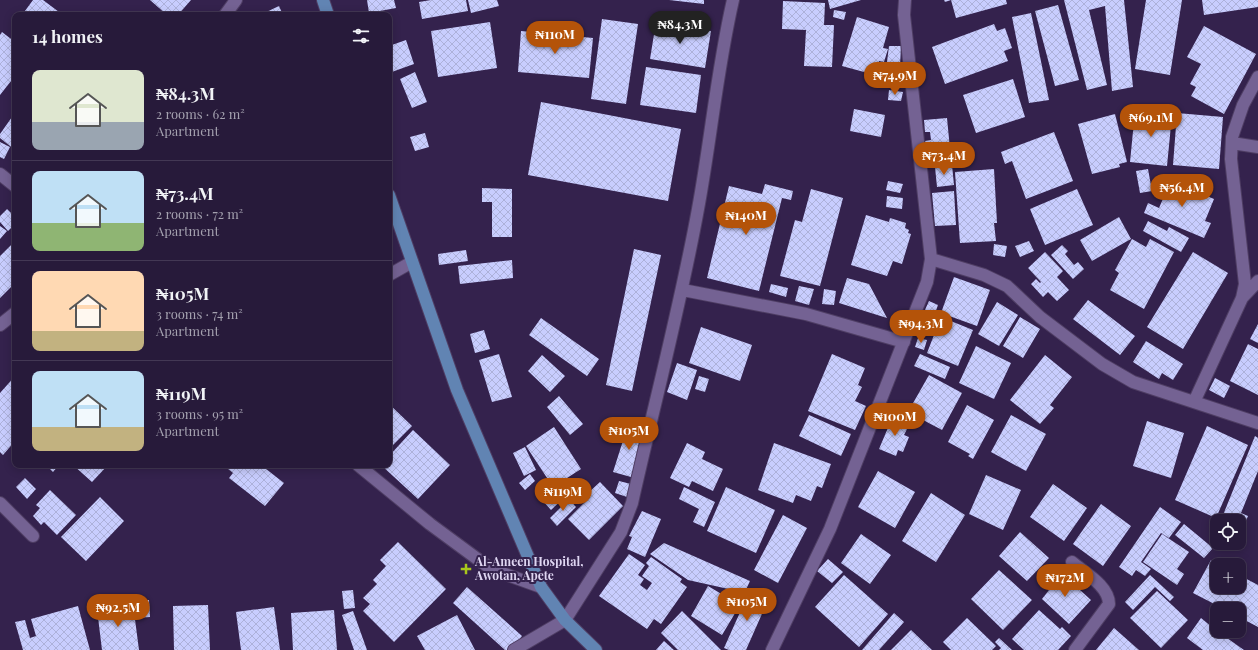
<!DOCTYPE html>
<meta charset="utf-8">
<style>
:root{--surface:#271a3a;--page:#2f2342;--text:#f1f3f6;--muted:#a4a1af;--line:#433854;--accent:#b45309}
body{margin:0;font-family:"Playfair Display",serif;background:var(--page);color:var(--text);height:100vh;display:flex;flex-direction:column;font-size:15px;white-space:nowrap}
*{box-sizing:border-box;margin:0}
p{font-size:13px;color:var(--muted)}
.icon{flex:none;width:22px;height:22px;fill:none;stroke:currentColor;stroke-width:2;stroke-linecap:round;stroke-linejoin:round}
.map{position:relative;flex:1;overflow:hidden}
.details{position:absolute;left:12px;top:12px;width:380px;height:456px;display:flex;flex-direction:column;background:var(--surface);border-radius:8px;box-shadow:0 2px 10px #0003,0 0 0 1px var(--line)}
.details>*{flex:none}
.tools{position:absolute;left:1210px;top:514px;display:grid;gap:8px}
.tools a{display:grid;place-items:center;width:36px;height:36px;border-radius:8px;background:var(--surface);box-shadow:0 2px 10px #0003,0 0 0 1px var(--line);font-size:20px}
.price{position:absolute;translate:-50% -34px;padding:0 9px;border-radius:14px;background:var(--accent);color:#fff;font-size:13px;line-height:26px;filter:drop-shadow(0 1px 2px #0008)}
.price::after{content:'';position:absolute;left:50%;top:24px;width:12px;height:9px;margin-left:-6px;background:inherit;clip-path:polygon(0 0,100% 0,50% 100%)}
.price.active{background:#222;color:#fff}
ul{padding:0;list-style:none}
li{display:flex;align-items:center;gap:12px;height:100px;padding:0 20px}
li+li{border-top:1px solid var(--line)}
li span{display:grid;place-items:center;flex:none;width:112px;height:80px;border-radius:8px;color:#555}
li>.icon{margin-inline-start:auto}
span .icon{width:48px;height:48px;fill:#fffc;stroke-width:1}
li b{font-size:17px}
h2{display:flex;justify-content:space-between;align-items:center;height:48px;padding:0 20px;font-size:17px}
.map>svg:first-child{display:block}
</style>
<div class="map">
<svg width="1258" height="650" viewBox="0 0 1258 650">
<defs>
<pattern id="building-cross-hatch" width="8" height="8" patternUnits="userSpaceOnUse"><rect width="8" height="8" fill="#c8cdfe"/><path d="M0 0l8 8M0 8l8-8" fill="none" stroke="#adb1da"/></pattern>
</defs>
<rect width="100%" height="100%" fill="#34224d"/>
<path fill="url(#building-cross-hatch)" d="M33,0H43L63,15H22Z
M150,0H191L178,15H167Z
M367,0H394L396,8L369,13Z
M431,0H466L468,11L422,19L419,2Z
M468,0H497L499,6L471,13Z
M669,0H704V4Z
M828,0H861L830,9Z
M944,0H1006L1007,4L956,18L951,0L945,2Z
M1064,0H1124L1133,87L1112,91L1105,6L1089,10L1107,85L1087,90Z
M1146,0H1182L1170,75L1135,69Z
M1202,0H1258V7L1204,15Z
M783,1L825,3L824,25H834L832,67L804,66L806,30L782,29Z
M1058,5L1079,80L1055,86L1035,11Z
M279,6L283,15H260Z
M834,10L846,12L844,20L833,17Z
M1031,13L1049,100L1029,103L1012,17Z
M857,17L889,27L883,48L888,49L884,62L879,61L875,75L842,66Z
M602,19L638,24L626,104L591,99Z
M490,22L497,68L438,77L431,31Z
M656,22L711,31L705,68L650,59Z
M994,24L997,31L1005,28L1012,48L1004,51L1008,61L945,84L932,47Z
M1204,26L1256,54L1224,114L1191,96L1196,87L1190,84L1201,64L1187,57Z
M521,31L593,38L589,78L518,72Z
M2,32L15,42V76L0,95V35Z
M406,40L414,64L389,73V46Z
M889,46H901L899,87L884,86Z
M646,67L701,75L696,113L640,105Z
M415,72L427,102L412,108L400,79Z
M1013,79L1025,117L976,133L963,95Z
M889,90L903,92L901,101L888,100Z
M541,102L681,129L668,201L528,175Z
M854,109L885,115L881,137L850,131Z
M1135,111L1172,115L1167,166L1130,162Z
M1177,113L1223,117L1219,169L1173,165Z
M1115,114L1127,162L1119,164L1120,167L1092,174L1078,124Z
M12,117L15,119V150L0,138V134Z
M947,118L950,149L927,151L925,141L931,140L930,132H925L924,120Z
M1054,132L1073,181L1026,199L1012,161L1005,164L1001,152Z
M425,133L429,147L415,151L410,137Z
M0,142L10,147L4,159L0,157Z
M952,165L954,185L937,187L935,167Z
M994,169L997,223H994L996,241L960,243L955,172Z
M1148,169L1152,191L1140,193L1136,171Z
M1161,176L1214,199L1205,221L1211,223L1204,238L1144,213L1148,203L1159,208L1165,194L1155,190Z
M888,181L903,184L900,193L886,190Z
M765,184L793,191L791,200L782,198L759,291L707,278L729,186L762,194Z
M482,188L512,189V237H492V202H482Z
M811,189L843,198L820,286L780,276L795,220L802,222Z
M1077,189L1093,225L1045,245L1030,209Z
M954,191L956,225L935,226L932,193Z
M887,196L903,198L902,209L886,207Z
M7,209L15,217V224L8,231L0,222V216Z
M866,215L889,222L890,218L906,223L905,228L909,230L908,233L911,234L902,264L893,261L887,276L851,265Z
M1119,217L1131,239L1092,261L1080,240Z
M1148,221L1167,231L1169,227L1189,238L1181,252L1143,231Z
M0,226L7,231L0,239Z
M1132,239L1146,247L1150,239L1174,252L1144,309L1110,290L1119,273L1115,270Z
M15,241V285L14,284L0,298V256Z
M1029,241L1034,251L1020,257L1015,246Z
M994,244L1007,246L1005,257L993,255Z
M1062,245L1068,251L1065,254L1074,265L1078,262L1084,269L1073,279L1051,255Z
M634,249L661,255L632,391L606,385Z
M466,250L468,261L439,265L438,254Z
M1045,252L1063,271L1057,277L1069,290L1057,301L1048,292L1043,297L1031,284L1036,279L1040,283L1041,282L1028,268Z
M1193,252L1228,273L1183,349L1147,327Z
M512,260L513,278L460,284L458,266Z
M954,277L990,290L977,326L941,313Z
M847,278L869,284L887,318L839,303Z
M771,284L788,288L786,297L769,292Z
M799,286L814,289L809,305L795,301Z
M824,289L836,291L834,305L822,304Z
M1088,300L1135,336L1120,355L1073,319Z
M929,301L938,305L934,316L924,312Z
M997,302L1018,315L999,346L978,334Z
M941,317L973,330L958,366L927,353Z
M1020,317L1040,329L1023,358L1003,346Z
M541,318L599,359L587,376L529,335Z
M1258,324V343L1250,339Z
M701,327L752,345L740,381L689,363Z
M484,330L490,349L475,353L470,334Z
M918,338L927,340L924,350L915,347Z
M1146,341L1183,364L1173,380L1162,373L1159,379L1133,362Z
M1248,344L1258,349V395L1230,381Z
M976,346L1011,363L994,399L959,383Z
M499,354L512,397L492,402L479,360Z
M832,354L865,368L858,385L862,387L855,401L866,406L855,430L808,411Z
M920,354L950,367L945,379L914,366Z
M542,355L565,376L550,392L528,371Z
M1045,355L1072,377L1050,405L1054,408L1040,424L1010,400Z
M677,363L697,370L687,400L667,392Z
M929,375L962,393L942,430L908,412Z
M15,376V441L3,455L0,452V393Z
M699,376L709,379L705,392L695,389Z
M1215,378L1230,386L1224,398L1209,390Z
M559,396L583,424L570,435L547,407Z
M389,404L412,426L389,449Z
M967,405L994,420L973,459L968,456L970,454L948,442Z
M809,415L851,434L841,456L799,436Z
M1011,415L1046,434L1026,471L991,452Z
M893,416L910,423L904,435L909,437L903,452L898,450L896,456L879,449Z
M1147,421L1184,433L1171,478L1133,466Z
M628,425L645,431L631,477L613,472Z
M1207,426L1248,445L1216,518L1175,500Z
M554,427L581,469L553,487L526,446Z
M413,430L450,465L418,499L381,465H389V456Z
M1255,436L1258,438V471L1241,513L1248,516L1243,528L1239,527V521L1221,520Z
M687,443L705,452L702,459L723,469L713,491L692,481L689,487L670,478Z
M774,443L831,464L822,488L817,486L811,501L796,495L793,503L758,490Z
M525,447L536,470L524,476L513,453Z
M46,465H59L53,472Z
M73,465H108L92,482Z
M230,465H261L284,483L265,506L229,478L233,473L227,468Z
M878,471L915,492L895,528L858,507Z
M530,474L535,481L525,490L519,483Z
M986,475L1021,490L1003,530L969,514Z
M25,478L36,489L27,499L16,487Z
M619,481L631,484L627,497L615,493Z
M600,482L623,506L589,540L568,519L590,497L587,494Z
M1053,484L1087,508L1064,541L1030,517Z
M558,485L567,495L551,510L542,500Z
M684,487L715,502L704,527L693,522L699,509L679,499Z
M726,487L775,510L756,553L707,531Z
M50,490L76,515L57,535L44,522L41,525L33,516L40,508L36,505Z
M931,493L965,515L936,562L902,541Z
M100,497L124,521L86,561L61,537Z
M569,499L576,507L557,526L550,518Z
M1101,504L1131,526L1103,566L1073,544Z
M1160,507L1181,522L1169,538L1161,533L1141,562L1151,569L1145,576L1136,570L1132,576L1119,567Z
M642,511L661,519L645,557L627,549L632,537L629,536Z
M783,515L807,528L778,583L754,570Z
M1184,524L1213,548L1204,558L1175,535Z
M1020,532L1049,558L1027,581L999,556Z
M861,534L891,555L870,584L841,563Z
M1162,534L1189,552L1177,569L1184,574L1177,585L1143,562Z
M398,542L446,589L394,642L363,611L370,604L363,598L377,584L373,580L386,566L380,560Z
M664,543L750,581L741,600L731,595L733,590L688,580L650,554Z
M629,554L645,565L638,575L644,579L640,585L647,590L652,583L642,576L649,566L646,563L651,557L682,579L680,582L687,587L661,624L654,619L647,629L599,596Z
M828,559L843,572L832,583L817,571Z
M1211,560L1220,565H1217V587H1239V575L1258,585V627L1239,617V609H1224L1193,593Z
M999,570L1032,600L1003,630L971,599Z
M1059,571L1091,600L1069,624L1042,599L1049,590L1045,587Z
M844,575L888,614L859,647L815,607Z
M1150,575L1174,597L1170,601L1155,587L1133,610L1125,602Z
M708,586L740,605L722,635L691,616Z
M467,587L522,636L510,650H505L453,603Z
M353,590L355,608L344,609L342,591Z
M750,590L769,598L746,650H729L724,648Z
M1157,591L1188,620L1161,648L1130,618Z
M137,600H149L150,617L137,618Z
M133,604L139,650H102L97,609Z
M208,605L210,650H174L173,606Z
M78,606L90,650H23L15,622L25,620L30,638L36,636L31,619Z
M274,607L280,650H241L236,612Z
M334,610L337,650H293L291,613Z
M1039,610L1060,629L1062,627L1071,636L1058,650H1024L1012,639Z
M353,611L367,650H354L342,615Z
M682,611L721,650H678L661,633Z
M894,613L904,622L879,650H862Z
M457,615L475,650H425L417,636Z
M967,618L996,646L992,650H951L943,642Z
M1201,618L1217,631L1244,650H1203L1187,638Z
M1114,628L1139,650H1096Z
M911,630L932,650H891Z
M999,638L1012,650H999L1001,648L995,642Z
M664,641L674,650H656Z"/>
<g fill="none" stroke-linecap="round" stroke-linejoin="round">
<g stroke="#4f3e64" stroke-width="14">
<path id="minor" d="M225,15L236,0
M1232,143L1258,147
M0,174L15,186
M931,259L984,275L1007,286L1040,317L1102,364L1133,382L1258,423
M389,275L412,262
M683,290L806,314L904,342
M1242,298L1258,281
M0,325L15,313
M1194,402L1242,298L1245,284L1231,159L1232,137L1243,105L1258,77
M358,465L430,524L491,569L541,587
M0,503L33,536
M1072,562C1085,573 1109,586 1109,604L1075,650
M514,650L565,620L621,532L632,503C654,405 680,308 698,209C711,139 717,69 733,0
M772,650L830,529L927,282L931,259L904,15L905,0"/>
</g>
<g stroke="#4f3e64" stroke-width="14">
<path id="major" d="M323,0L328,15
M389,195L457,390L541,587L565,620L596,650"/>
</g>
<use href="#minor" stroke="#746293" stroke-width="12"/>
<use href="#major" stroke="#6184b3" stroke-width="12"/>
</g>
<path fill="#a8c71c" stroke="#34224d" stroke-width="1.5" d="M464 563h4v4h4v4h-4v4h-4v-4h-4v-4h4z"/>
<g text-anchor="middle" stroke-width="4" stroke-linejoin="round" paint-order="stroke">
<g font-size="12" font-weight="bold" fill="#dfd6f2" stroke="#34224d" text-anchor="start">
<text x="475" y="566">Al-Ameen Hospital,<tspan x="475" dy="14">Awotan, Apete</tspan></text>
</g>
</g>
</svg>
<div class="tools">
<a><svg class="icon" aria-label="locate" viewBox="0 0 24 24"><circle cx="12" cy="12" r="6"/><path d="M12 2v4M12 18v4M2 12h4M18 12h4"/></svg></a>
<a>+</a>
<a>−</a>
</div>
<b class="price active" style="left:680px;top:45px">₦84.3M</b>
<b class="price" style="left:555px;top:55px">₦110M</b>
<b class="price" style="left:895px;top:96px">₦74.9M</b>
<b class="price" style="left:1151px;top:138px">₦69.1M</b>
<b class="price" style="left:944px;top:176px">₦73.4M</b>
<b class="price" style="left:1182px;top:208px">₦56.4M</b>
<b class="price" style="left:746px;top:236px">₦140M</b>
<b class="price" style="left:921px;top:344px">₦94.3M</b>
<b class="price" style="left:895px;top:437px">₦100M</b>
<b class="price" style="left:629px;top:451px">₦105M</b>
<b class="price" style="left:563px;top:512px">₦119M</b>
<b class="price" style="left:1065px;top:598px">₦172M</b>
<b class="price" style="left:747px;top:622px">₦105M</b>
<b class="price" style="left:118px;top:628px">₦92.5M</b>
<section class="details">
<h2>14 homes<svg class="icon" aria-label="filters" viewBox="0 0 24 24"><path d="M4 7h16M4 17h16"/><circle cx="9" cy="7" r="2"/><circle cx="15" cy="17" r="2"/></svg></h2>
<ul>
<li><span style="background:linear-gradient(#dfe7d0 65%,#9aa5b1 0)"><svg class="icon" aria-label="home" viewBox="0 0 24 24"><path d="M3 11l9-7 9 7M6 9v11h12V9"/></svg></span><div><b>₦84.3M</b><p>2 rooms · 62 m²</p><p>Apartment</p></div></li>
<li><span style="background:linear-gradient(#bfe0f5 65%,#8fb573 0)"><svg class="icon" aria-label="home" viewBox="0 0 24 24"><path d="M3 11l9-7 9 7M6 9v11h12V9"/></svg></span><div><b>₦73.4M</b><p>2 rooms · 72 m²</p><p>Apartment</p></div></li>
<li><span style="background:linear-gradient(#ffd9b3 75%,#c2b280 0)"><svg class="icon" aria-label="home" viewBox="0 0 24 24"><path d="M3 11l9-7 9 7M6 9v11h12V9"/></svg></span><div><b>₦105M</b><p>3 rooms · 74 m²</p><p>Apartment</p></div></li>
<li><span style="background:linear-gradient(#bfe0f5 70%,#c2b280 0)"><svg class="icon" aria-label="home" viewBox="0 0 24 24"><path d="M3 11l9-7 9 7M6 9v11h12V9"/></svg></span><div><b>₦119M</b><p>3 rooms · 95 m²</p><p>Apartment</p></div></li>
</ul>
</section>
</div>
